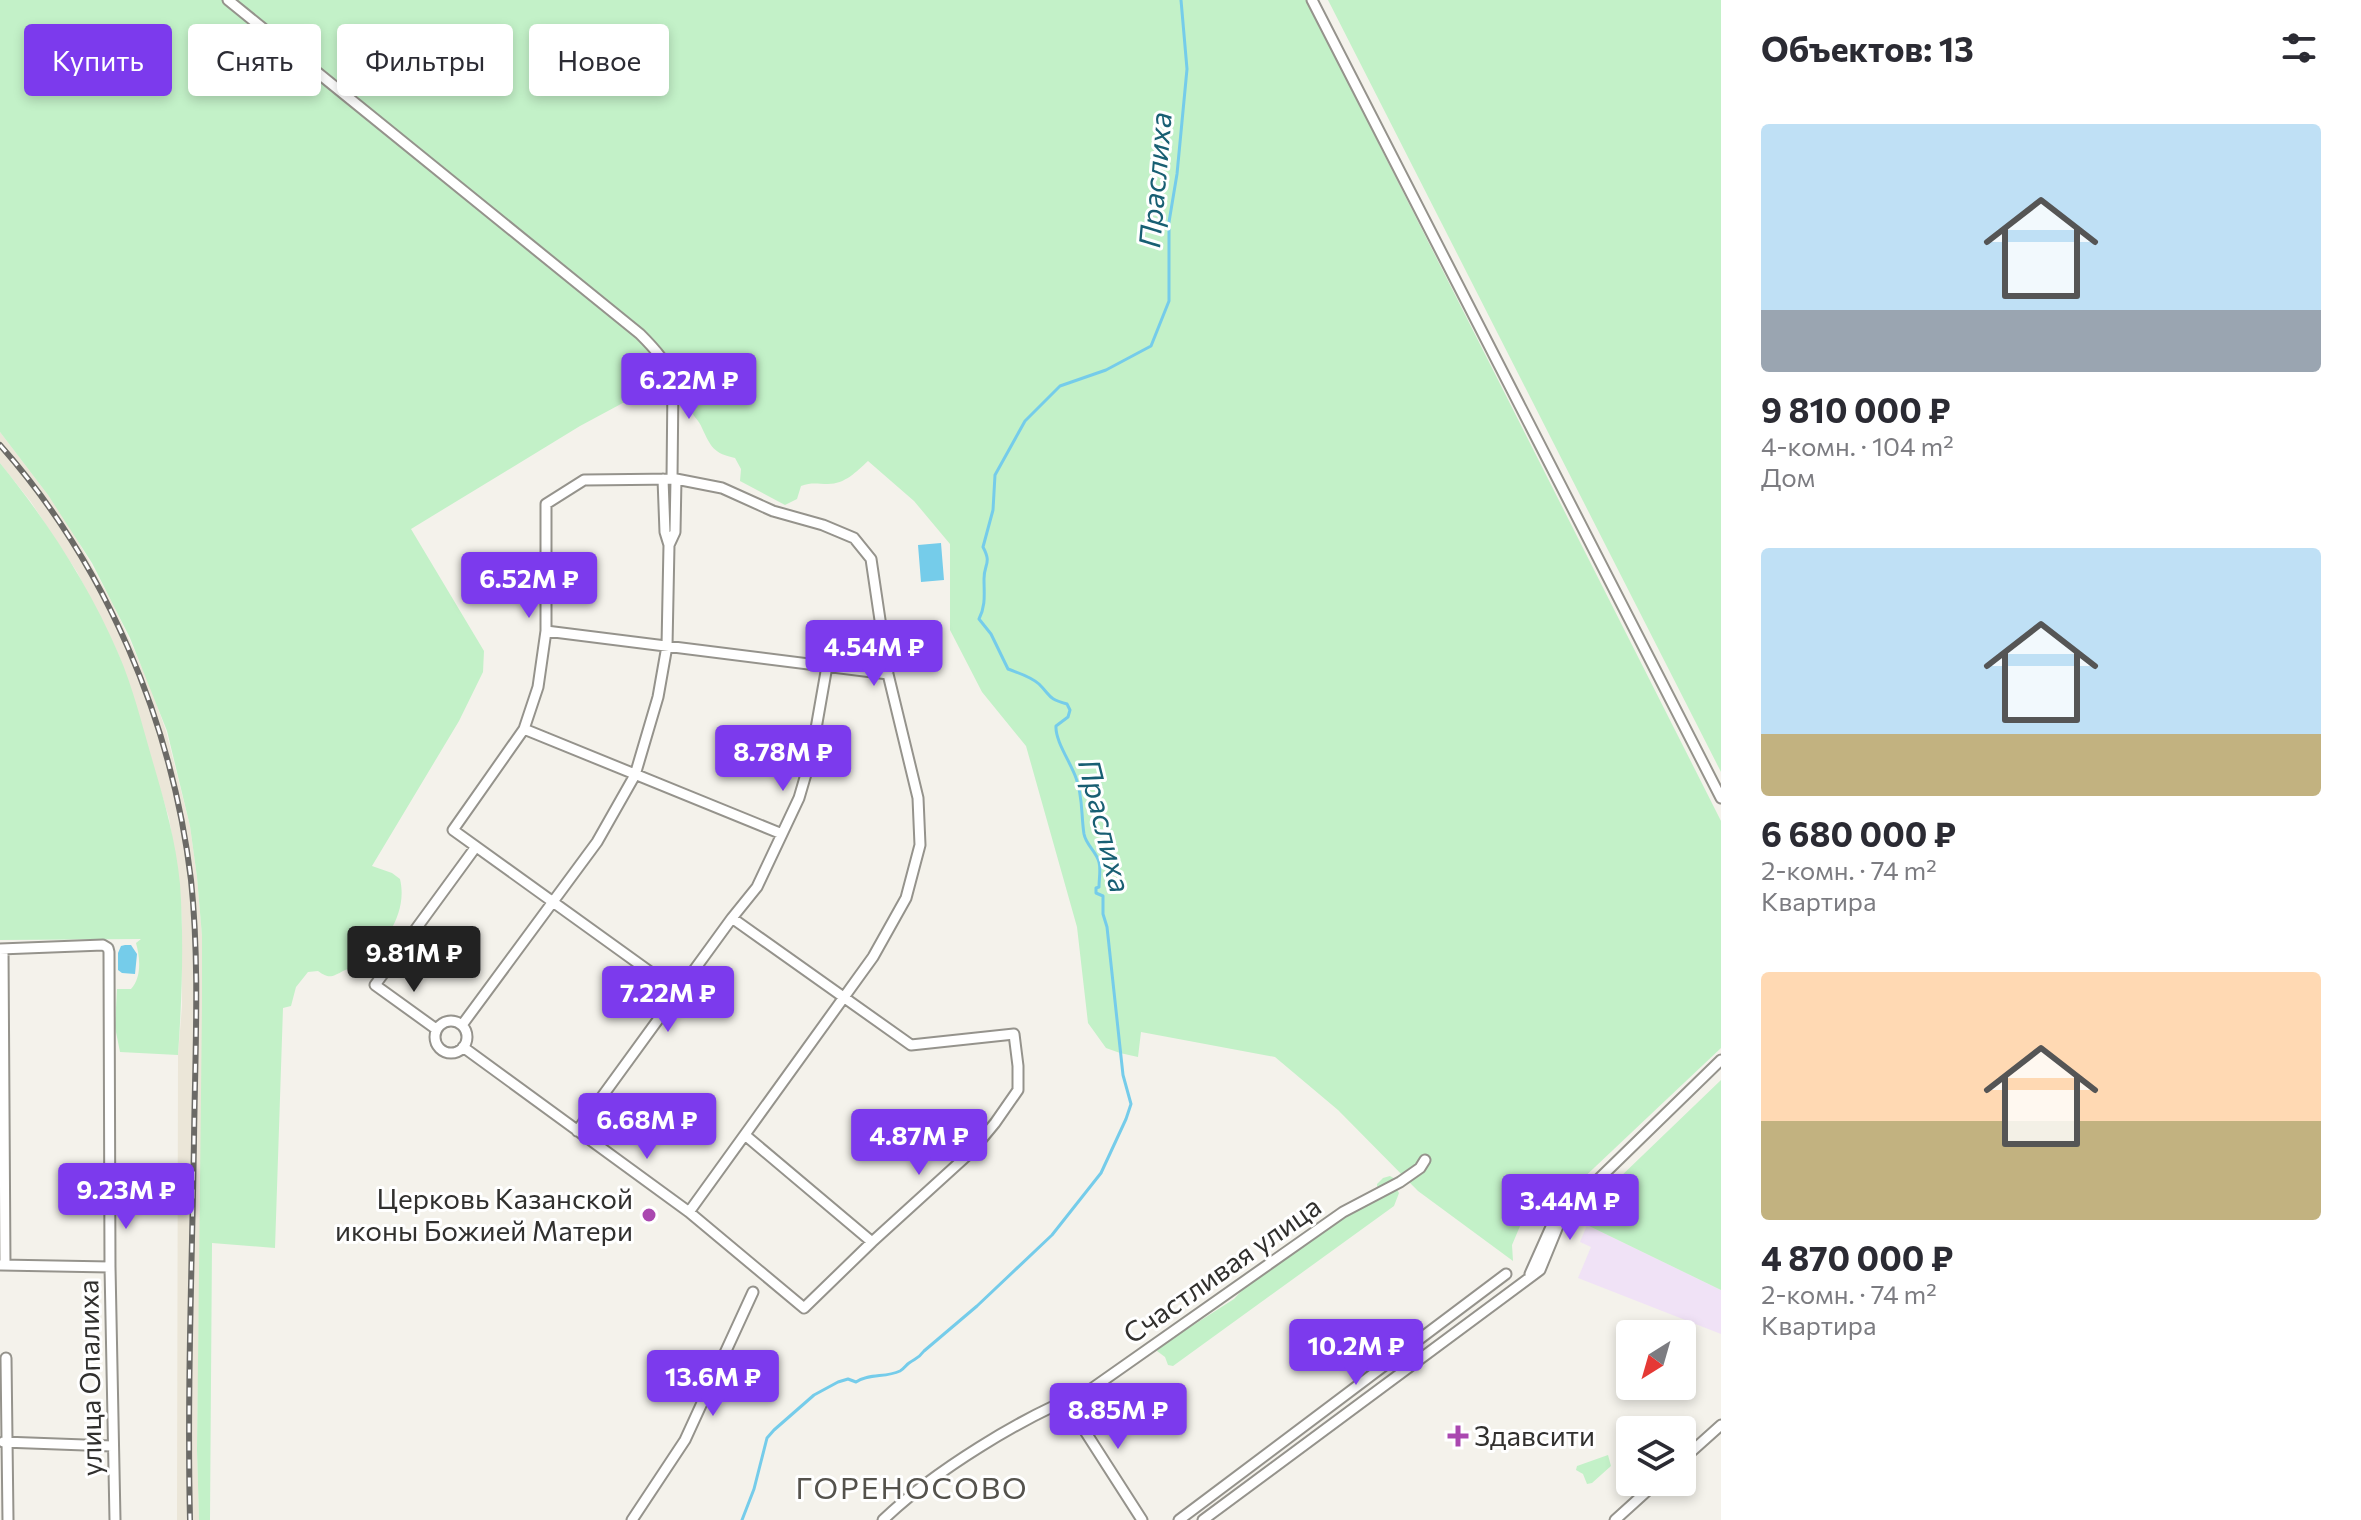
<!DOCTYPE html>
<html lang="ru">
<meta charset="utf-8">
<style>
:root{--surface:#fff;--page:#f2f2f3;--text:#2b2b33;--muted:#7c7c81;--accent:#7c3aed}
body{margin:0;font-family:Commissioner,sans-serif;background:var(--page);color:var(--text);height:100vh;display:flex;flex-direction:column;font-size:30px;white-space:nowrap}
*{box-sizing:border-box;margin:0}
p{font-size:26px;color:var(--muted)}
.icon{flex:none;width:44px;height:44px;fill:none;stroke:currentColor;stroke-width:2;stroke-linecap:round;stroke-linejoin:round}
.map{position:relative;flex:1;overflow:hidden}
.sheet{display:flex;flex-direction:column;background:var(--surface);width:640px}
.sheet>*{flex:none}
.banner{position:absolute;left:24px;top:24px;width:760px;height:72px;display:flex;gap:16px}
.needle{width:52px;rotate:217deg}
.tools{position:absolute;left:1616px;top:1320px;display:grid;gap:16px}
.tools a{display:grid;place-items:center;width:80px;height:80px;border-radius:8px;background:var(--surface);box-shadow:0 4px 12px #0003;font-size:40px}
.price{position:absolute;translate:-50% -68px;padding:0 18px;border-radius:8px;background:var(--accent);color:#fff;font-size:26px;line-height:52px;filter:drop-shadow(0 2px 4px #0008)}
.price::after{content:'';position:absolute;left:50%;top:48px;width:24px;height:18px;margin-left:-12px;background:inherit;clip-path:polygon(0 0,100% 0,50% 100%)}
.price.current{background:#222;color:#fff}
ul{padding:0;list-style:none}
li{display:grid;align-content:center;gap:16px;height:424px;padding:0 40px}
li span{display:grid;place-items:center;height:248px;border-radius:8px;color:#555}
li>.icon{margin-inline-start:auto}
span .icon{width:144px;height:144px;fill:#fffc;stroke-width:1}
li b{font-size:34px}
h2{display:flex;justify-content:space-between;align-items:center;height:96px;padding:0 40px;font-size:34px}
.chip{padding:0 28px;border-radius:8px;background:var(--surface);box-shadow:0 4px 12px #0003;font-size:28px;line-height:72px}
.chip.current{background:var(--accent);color:#fff}
main{display:flex;flex:1;min-height:0}
.map>svg:first-child{display:block}
</style>
<main>
<div class="map">
<svg width="1721" height="1520" viewBox="0 0 1721 1520">
<rect width="100%" height="100%" fill="#f4f2eb"/>
<path fill="#f0e2f6" d="M1587,1225L1721,1290V1334L1578,1278L1591,1247L1580,1242Z"/>
<path fill="#ebe6d8" d="M0,432L48,495L70,527L113,604L149,683L166,731L190,826L197,877L202,936V1087L197,1450L199,1520H177V1512L178,1055L182,1006V921L179,881L169,818L119,655L77,572L31,502L0,463Z"/>
<path fill="#c3f1c8" d="M0,0H1306L1721,821V1048L1559,1201L1544,1203L1532,1198L1512,1245L1513,1261L1418,1191L1338,1110L1275,1057L1141,1032L1138,1057L1120,1053L1106,1048L1088,1023L1077,927L1026,746L982,692L950,630V544L914,501L868,461C856,472 845,484 828,484C817,484 812,482 801,486L797,499L785,505L740,481L741,469L735,458C713,453 711,447 702,428C699,420 691,414 687,405L692,387L681,382L660,383L580,426L411,529L484,651L483,672L459,721L372,866L392,873L400,879C408,913 385,942 364,966C357,967 349,968 343,971C332,977 329,979 318,971L308,972L296,987L291,1006L283,1008L275,1248L212,1243L210,1520H199L197,1450L202,1005V936L197,877L190,826L167,731L130,638L92,563L48,495L0,432Z
M1328,0H1721V772Z
M0,463C47,521 89,585 119,655C133,688 142,724 152,759C164,800 176,841 180,884C184,941 182,998 178,1055L120,1052L115,1027L117,989H131C142,977 140,957 136,943L141,939L0,940Z
M1721,1080V1290L1587,1225L1584,1219L1591,1205Z
M1390,1176L1395,1179L1394,1185L1399,1193L1394,1206L1173,1366L1168,1365L1165,1357L1157,1351L1159,1347L1234,1299L1246,1286L1344,1218L1378,1198L1377,1184L1383,1178Z
M1608,1455L1611,1466L1592,1483L1587,1484L1583,1474L1576,1470L1577,1466Z"/>
<path fill="#75ccea" d="M941,543L944,580L921,582L918,545Z
M125,945H131L137,954L135,974L122,973L118,970V953L121,946Z"/>
<g fill="none" stroke-linecap="round" stroke-linejoin="round">
<path stroke="#75ccea" stroke-width="3" d="M742,1520L754,1489L767,1438L774,1430L814,1395L838,1382L848,1379L856,1382C870,1373 885,1378 900,1371C904,1369 906,1365 909,1363C916,1358 919,1358 924,1351L977,1306L1052,1235L1101,1173L1126,1119L1131,1104L1123,1075L1107,927L1103,914V896L1096,893V888L1099,887C1099,879 1101,869 1099,862C1096,851 1086,845 1084,834C1081,815 1083,796 1076,778C1071,763 1055,741 1056,726L1068,717L1070,710L1067,704C1047,698 1052,697 1039,684C1030,676 1018,673 1008,669L991,634L979,619C986,605 984,594 984,579C984,563 992,564 983,547L993,510L995,475L1025,421L1060,386L1106,370L1151,346L1169,301V222L1177,174L1187,69L1181,0"/>
<g stroke="#95938c" stroke-width="13">
<path id="street" d="M228,0L640,334C655,349 667,362 673,382L672,479
M1312,0L1721,798
M669,545L675,532L676,479
M546,631L888,674
M524,729L782,834
M0,949L103,945L108,948L109,952L110,1267L115,1520
M3,949L5,1265
M678,992L453,830L524,729L538,687L546,631V504L584,480L676,479L722,488L773,511L823,525L854,538L871,559L888,674L918,798L920,845L906,898L873,957L689,1212
M435 1037a16 16 0 1 1 32 0a16 16 0 1 1-32 0Z
M462,1025L597,842L635,775L658,697L667,646L669,545L665,532L663,479
M436,1029L375,985L475,848
M463,1047L689,1212L804,1308L872,1242L971,1152L995,1123L1018,1090V1066L1014,1034L911,1045L732,918
M577,1131L732,918L757,887L799,798L811,757L827,666
M745,1135L872,1242
M1,1265L110,1267
M1530,1274L1555,1218L1564,1211
M6,1358L8,1520
M1065,1400L1142,1520
M3,1442L112,1446
M1682,1460L1721,1425
M632,1520L685,1440L753,1292
M883,1520C933,1472 1023,1416 1087,1392L1343,1212L1400,1182L1420,1168L1425,1160
M1179,1520L1506,1274
M1203,1520L1540,1270L1558,1226L1571,1206L1721,1060
M1615,1520L1657,1482"/>
</g>
<use href="#street" stroke="#fff" stroke-width="9"/>
<g stroke="#6b6a66" stroke-width="6">
<path id="rail" d="M0,445C106,565 172,721 191,880C200,966 195,1054 194,1140C192,1266 187,1393 190,1520"/>
</g>
<use href="#rail" stroke="#fff" stroke-width="3" stroke-dasharray="9" stroke-linecap="butt"/>
</g>
<g fill="#aa48b0" stroke="#fff" stroke-width="3">
<circle cx="649" cy="1215" r="8"/>
<path d="M1454 1424h8v8h8v8h-8v8h-8v-8h-8v-8h8z"/>
</g>
<g text-anchor="middle" stroke-width="6" stroke-linejoin="round" paint-order="stroke">
<g font-size="28" fill="#31302e" stroke="#fff" text-anchor="end">
<text x="633" y="1209">Церковь Казанской<tspan x="633" dy="32">иконы Божией Матери</tspan></text>
<text x="1474" y="1446" text-anchor="start">Здавсити</text>
</g>
<g font-size="28" fill="#31302e" stroke="#fff">
<text transform="translate(1222 1270) rotate(-35)" y="10">Счастливая улица</text>
<text transform="translate(90 1378) rotate(-91)" y="10">улица Опалиха</text>
</g>
<g font-size="30" font-style="italic" fill="#185f73" stroke="#fff">
<text transform="translate(1156 180) rotate(-85)" y="10">Праслиха</text>
<text transform="translate(1104 826) rotate(76)" y="10">Праслиха</text>
</g>
<g font-size="30" letter-spacing="2" fill="#54524c" stroke="#fff">
<text x="912" y="1499">ГОРЕНОСОВО</text>
</g>
</g>
</svg>
<div class="tools">
<a><svg class="needle" viewBox="-14 -14 28 28"><path d="M0-13l5 13h-10z" fill="#e53935"/><path d="M0 13l5-13h-10z" fill="#7c7c81"/></svg></a>
<a><svg class="icon" aria-label="layers" viewBox="0 0 24 24"><path d="M12 4l9 5-9 5-9-5zM3 14l9 5 9-5"/></svg></a>
</div>
<b class="price" style="left:689px;top:421px">6.22M ₽</b>
<b class="price" style="left:529px;top:620px">6.52M ₽</b>
<b class="price" style="left:874px;top:688px">4.54M ₽</b>
<b class="price" style="left:783px;top:793px">8.78M ₽</b>
<b class="price current" style="left:414px;top:994px">9.81M ₽</b>
<b class="price" style="left:668px;top:1034px">7.22M ₽</b>
<b class="price" style="left:647px;top:1161px">6.68M ₽</b>
<b class="price" style="left:919px;top:1177px">4.87M ₽</b>
<b class="price" style="left:126px;top:1231px">9.23M ₽</b>
<b class="price" style="left:1570px;top:1242px">3.44M ₽</b>
<b class="price" style="left:1356px;top:1387px">10.2M ₽</b>
<b class="price" style="left:713px;top:1418px">13.6M ₽</b>
<b class="price" style="left:1118px;top:1451px">8.85M ₽</b>
<div class="banner">
<a class="chip current">Купить</a>
<a class="chip">Снять</a>
<a class="chip">Фильтры</a>
<a class="chip">Новое</a>
</div>
</div>
<section class="sheet">
<h2>Объектов: 13<svg class="icon" aria-label="filters" viewBox="0 0 24 24"><path d="M4 7h16M4 17h16"/><circle cx="9" cy="7" r="2"/><circle cx="15" cy="17" r="2"/></svg></h2>
<ul>
<li><span style="background:linear-gradient(#bfe0f5 75%,#9aa5b1 0)"><svg class="icon" aria-label="home" viewBox="0 0 24 24"><path d="M3 11l9-7 9 7M6 9v11h12V9"/></svg></span><div><b>9 810 000 ₽</b><p>4-комн. · 104 m²</p><p>Дом</p></div></li>
<li><span style="background:linear-gradient(#bfe0f5 75%,#c2b280 0)"><svg class="icon" aria-label="home" viewBox="0 0 24 24"><path d="M3 11l9-7 9 7M6 9v11h12V9"/></svg></span><div><b>6 680 000 ₽</b><p>2-комн. · 74 m²</p><p>Квартира</p></div></li>
<li><span style="background:linear-gradient(#ffd9b3 60%,#c2b280 0)"><svg class="icon" aria-label="home" viewBox="0 0 24 24"><path d="M3 11l9-7 9 7M6 9v11h12V9"/></svg></span><div><b>4 870 000 ₽</b><p>2-комн. · 74 m²</p><p>Квартира</p></div></li>
</ul>
</section>
</main>
